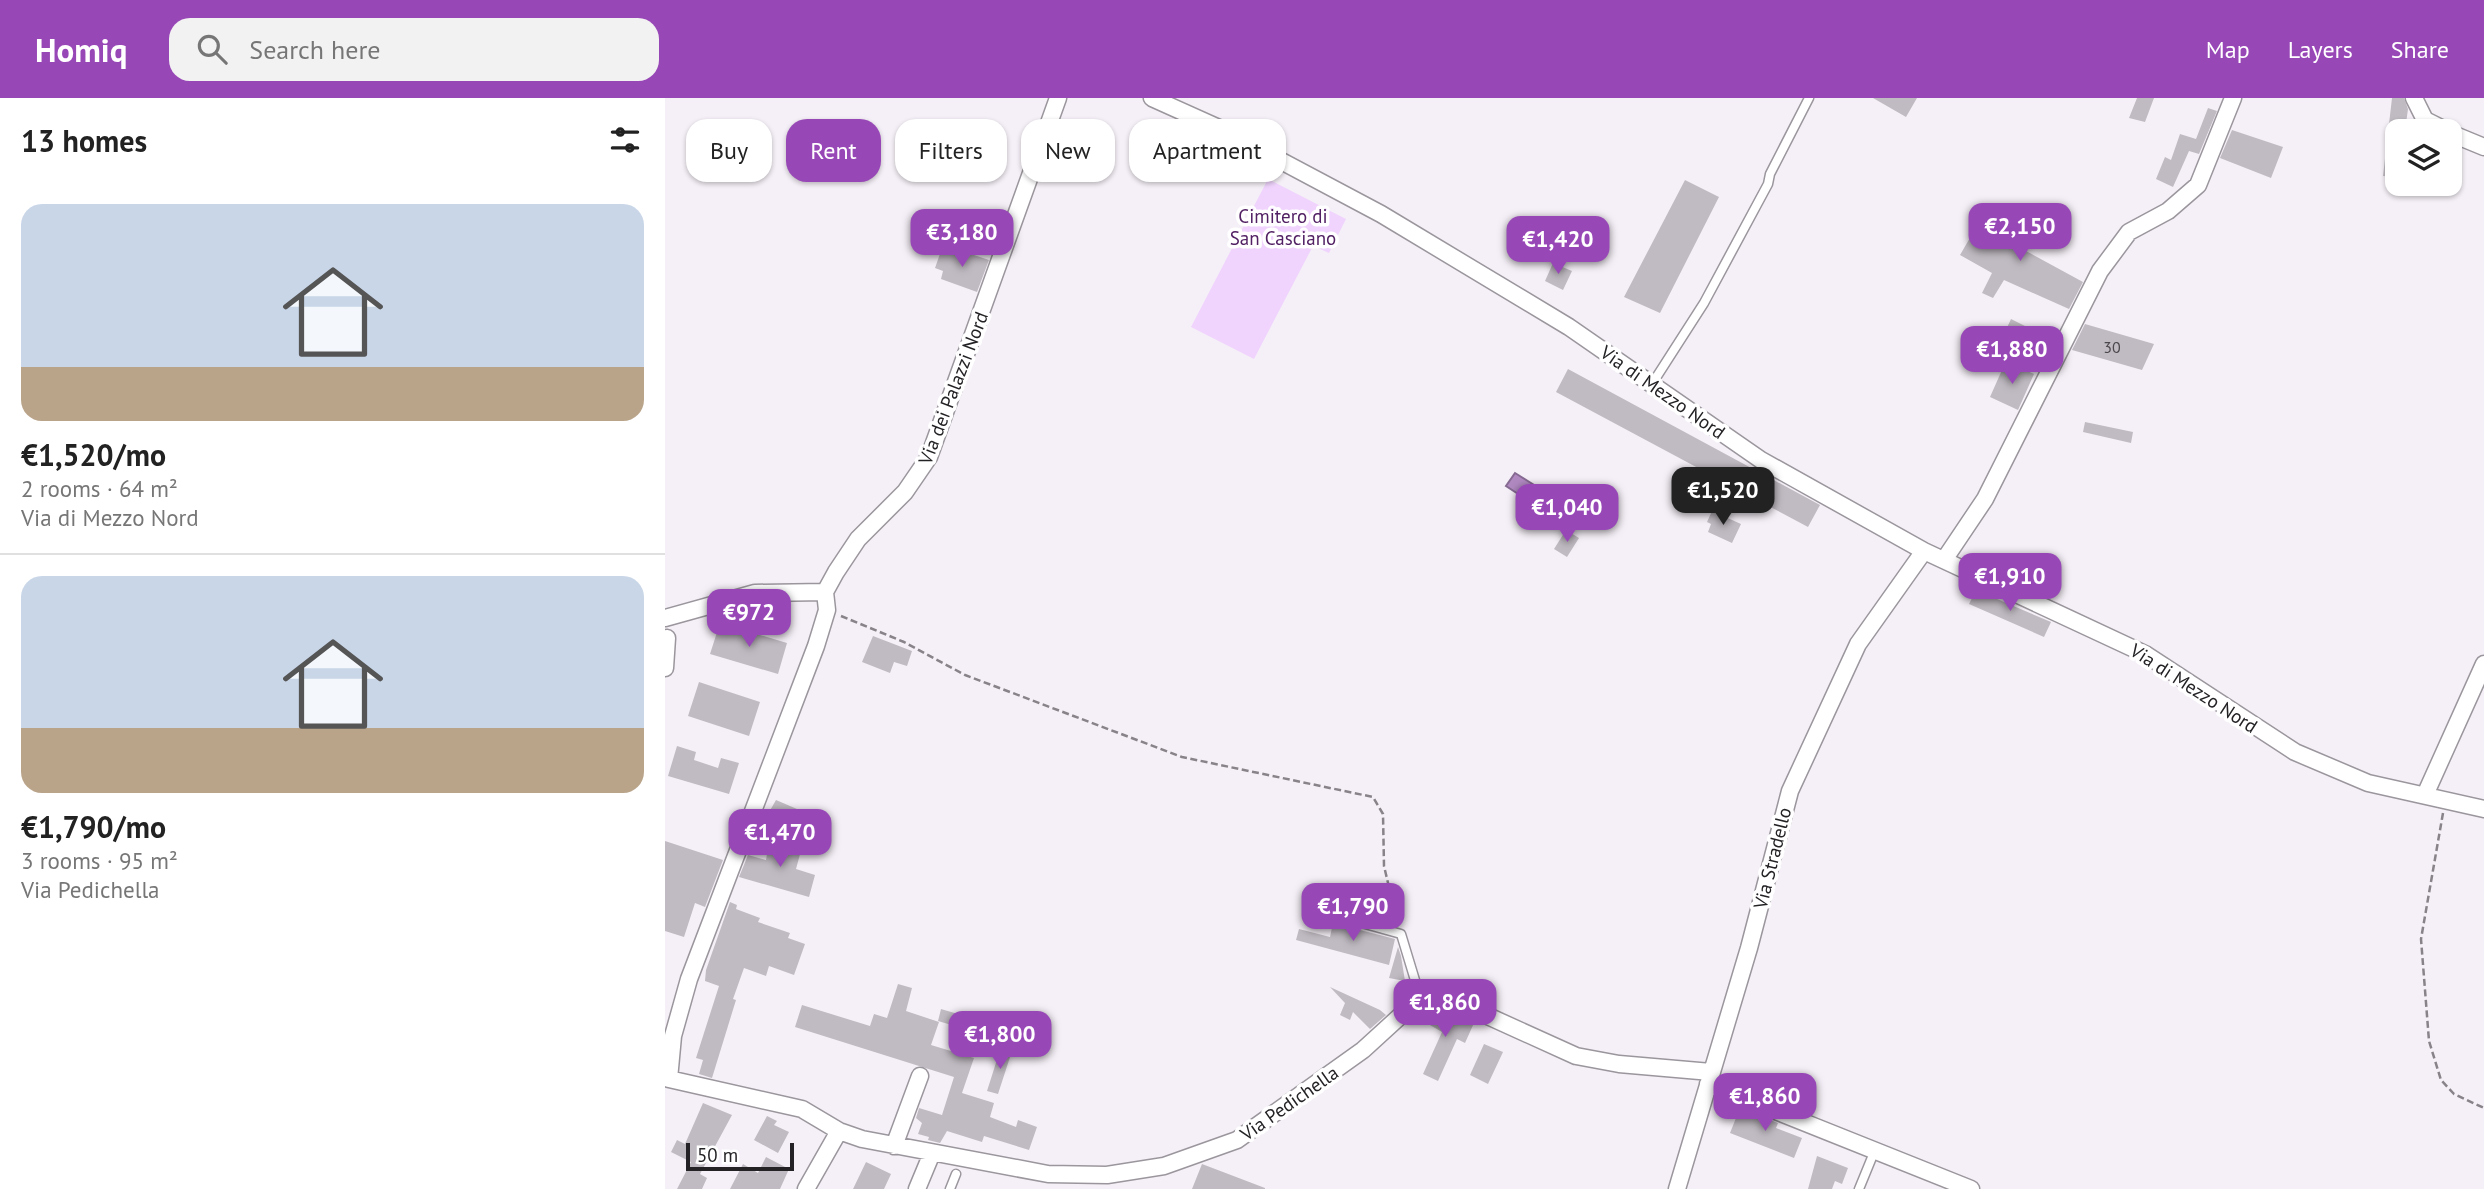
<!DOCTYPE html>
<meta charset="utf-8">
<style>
:root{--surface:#fff;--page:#f2f2f2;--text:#222;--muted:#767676;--line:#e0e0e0;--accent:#9847b7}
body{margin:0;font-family:"PT Sans",sans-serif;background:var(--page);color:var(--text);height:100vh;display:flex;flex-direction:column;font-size:26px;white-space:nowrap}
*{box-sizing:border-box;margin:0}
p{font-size:23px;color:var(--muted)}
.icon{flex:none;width:38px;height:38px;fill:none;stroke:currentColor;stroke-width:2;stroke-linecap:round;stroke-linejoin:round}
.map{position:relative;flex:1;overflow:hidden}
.panel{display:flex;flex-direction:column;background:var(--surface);width:665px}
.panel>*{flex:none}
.hud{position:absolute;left:21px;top:21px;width:665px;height:63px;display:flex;gap:14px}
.buttons{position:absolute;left:1720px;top:21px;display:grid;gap:14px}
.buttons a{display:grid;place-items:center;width:77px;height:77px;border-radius:14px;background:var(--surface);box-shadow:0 2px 5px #0004;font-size:35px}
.scale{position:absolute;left:21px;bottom:18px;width:108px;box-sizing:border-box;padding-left:7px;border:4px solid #242225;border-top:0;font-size:19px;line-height:24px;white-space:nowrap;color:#242225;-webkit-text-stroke:5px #fff;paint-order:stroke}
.price{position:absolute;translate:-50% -60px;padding:0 16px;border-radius:14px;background:var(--accent);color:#fff;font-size:23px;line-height:46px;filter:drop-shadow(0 2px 4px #0008)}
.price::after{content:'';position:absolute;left:50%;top:42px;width:21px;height:16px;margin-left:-10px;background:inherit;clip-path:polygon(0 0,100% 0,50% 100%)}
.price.current{background:#222;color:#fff}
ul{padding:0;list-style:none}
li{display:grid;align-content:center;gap:14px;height:371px;padding:0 21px}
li+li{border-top:2px solid var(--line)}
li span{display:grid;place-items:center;height:217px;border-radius:21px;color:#555}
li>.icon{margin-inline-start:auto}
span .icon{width:126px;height:126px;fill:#fffc;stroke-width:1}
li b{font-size:30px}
h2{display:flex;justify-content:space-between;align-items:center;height:84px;padding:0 21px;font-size:30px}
.pill{padding:0 24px;border-radius:21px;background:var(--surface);box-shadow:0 2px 5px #0004;font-size:24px;line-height:63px}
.pill.current{background:var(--accent);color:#fff}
header{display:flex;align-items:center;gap:42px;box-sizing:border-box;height:98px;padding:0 35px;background:var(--accent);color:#fff}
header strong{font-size:33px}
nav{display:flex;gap:38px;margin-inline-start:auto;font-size:24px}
.search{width:490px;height:63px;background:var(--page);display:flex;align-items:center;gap:18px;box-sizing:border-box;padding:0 24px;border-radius:21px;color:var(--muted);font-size:26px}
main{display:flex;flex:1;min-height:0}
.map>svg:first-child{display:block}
</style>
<header>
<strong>Homiq</strong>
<div class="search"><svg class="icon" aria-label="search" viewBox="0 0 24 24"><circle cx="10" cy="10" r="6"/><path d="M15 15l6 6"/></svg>Search here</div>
<nav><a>Map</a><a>Layers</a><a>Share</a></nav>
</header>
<main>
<section class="panel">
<h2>13 homes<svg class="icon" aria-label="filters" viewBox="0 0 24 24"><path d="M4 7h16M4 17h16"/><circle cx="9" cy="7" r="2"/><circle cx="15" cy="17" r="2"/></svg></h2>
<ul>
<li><span style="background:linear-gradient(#c9d6e8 75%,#b9a48a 0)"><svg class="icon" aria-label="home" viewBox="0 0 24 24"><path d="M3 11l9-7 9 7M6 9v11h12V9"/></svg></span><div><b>€1,520/mo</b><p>2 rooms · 64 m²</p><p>Via di Mezzo Nord</p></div></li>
<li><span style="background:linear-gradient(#c9d6e8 70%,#b9a48a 0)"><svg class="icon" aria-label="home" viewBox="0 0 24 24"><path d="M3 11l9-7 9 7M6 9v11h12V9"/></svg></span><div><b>€1,790/mo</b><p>3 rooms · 95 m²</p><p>Via Pedichella</p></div></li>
</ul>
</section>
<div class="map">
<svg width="1819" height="1091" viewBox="0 0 1819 1091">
<rect width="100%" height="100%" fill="#f5f0f7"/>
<path fill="#f0d4fd" d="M603,81L681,121L664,155L648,148L589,261L526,229Z"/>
<path fill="#b089c1" stroke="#866a92" stroke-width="2" d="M850,375L885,397L876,411L841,388Z"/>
<path fill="#c0bbc2" d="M1208,0H1252L1241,19Z
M1472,0H1489L1480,24L1464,20Z
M1727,0H1739L1743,11L1740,33H1732V79L1718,78Z
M1543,10L1552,13L1534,56L1524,53L1508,89L1491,81L1500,59L1506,62L1515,36L1531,41Z
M1567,32L1618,49L1606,80L1555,60Z
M1020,82L1054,99L995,215L959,199Z
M1364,108L1380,114L1361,153L1418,184L1404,211L1339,182L1328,200L1317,195L1327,175L1295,157L1313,126L1345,144Z
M288,150L324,162L312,194L276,181L278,173L270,170L276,153L286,156Z
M888,165L907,173L898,192L880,183Z
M1346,221L1364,230L1356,246L1339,236Z
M1420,226L1489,246L1477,272L1407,252Z
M1341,263L1369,276L1353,312L1325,299Z
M903,271L1155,407L1143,429L1068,389L1056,415L1036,405L1048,378L891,294Z
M1420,324L1468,334L1466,345L1418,334Z
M1047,413L1076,426L1067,445L1043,434L1046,426L1042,424Z
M901,432L914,440L902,459L889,451Z
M1311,492L1386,524L1379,539L1304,506Z
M55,525L122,545L113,576L45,556Z
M208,538L247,553L242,568L229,564L225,575L197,564Z
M34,584L95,604L84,638L23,618Z
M12,648L31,654L29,662L53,670L56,660L74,665L64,696L3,678Z
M111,702L132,711L123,733L99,723Z
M118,737L138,745L131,771L150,777L144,799L74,779L83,757L101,762L103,750L112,754Z
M0,743L58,762L40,809L30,805L19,839L0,833Z
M65,804L72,807L71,811L95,820L93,824L125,835L123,840L140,846L129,877L104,868L101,878L79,870L68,901L71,902L47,980L34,976L38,962L31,960L54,888L40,883L41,872Z
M668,825L730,841L724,867L631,842L634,831L665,839Z
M733,849L736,858L740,883L724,880Z
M233,886L247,890L241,913L274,924L266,947L309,960L297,995L329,1005L325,1019L351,1029L353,1022L372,1029L364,1052L319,1038L317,1044L282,1033L275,1045L263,1042L264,1039L253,1036L257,1025L251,1020L254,1010L277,1017L289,979L130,929L137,907L205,928L209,916L222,920Z
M665,889L715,912L721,917L705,931L688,914L685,922L675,917L680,905Z
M766,910L785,914L809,925L800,945L792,941L773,983L758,976L777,934L758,923Z
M276,911L320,924L317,936L273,923Z
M819,946L838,954L823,986L805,977Z
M336,949L347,953L333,996L322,993Z
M38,1005L67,1017L35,1076L42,1080L37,1091H12L26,1064L6,1054L12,1042L20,1046Z
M1075,1010L1113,1025L1111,1030L1137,1040L1129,1060L1065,1035Z
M102,1018L112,1023L109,1027L124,1034L113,1055L89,1042Z
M1152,1058L1183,1070L1177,1086L1170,1083L1167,1091H1143Z
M101,1059L124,1071L115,1091H65L78,1066L93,1075Z
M201,1064L226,1076L219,1091H188Z
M537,1066L600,1090V1091H527Z"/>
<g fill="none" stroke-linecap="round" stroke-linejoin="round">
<g stroke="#9b969d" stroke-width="11">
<path id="service" d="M987,286L1039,205L1103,86L1105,76L1144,0
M682,821L736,836L756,902
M285,1091L291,1076
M1194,1091L1210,1052"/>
</g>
<g stroke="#9b969d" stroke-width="19">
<path id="minor" d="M393,0L264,359L240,394L193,441L171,474L160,494L162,512L151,548L24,881L8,938L4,981L137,1011L174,1033L197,1041L383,1076L442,1077L499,1068L572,1042L698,952L744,910L764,899L794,905L911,958L954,966L1046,974
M487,0L556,31L716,116L904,229L1096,362L1259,453L1480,556L1630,654L1703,685L1819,711
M1749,0L1760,22L1782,33
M1785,35L1819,49
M1279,462L1320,401L1435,173L1464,134L1503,113L1533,87L1568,0
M0,520L90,495L160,494
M0,570L2,540
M1760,697L1819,566
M1043,986L1306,1091
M229,1048L255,978
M141,1091L174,1033
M252,1091L267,1055
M1012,1091L1084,850L1125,693L1193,546L1259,453"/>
</g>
<path stroke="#878388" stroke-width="2.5" stroke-dasharray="7 3.5" stroke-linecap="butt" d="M176,518L239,544L300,577L517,659L708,699L718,716L719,768L732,823
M1778,715L1756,841L1764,943L1776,982L1789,996L1819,1010"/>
<use href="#service" stroke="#fff" stroke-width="8"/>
<use href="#minor" stroke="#fff" stroke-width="16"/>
</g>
<g text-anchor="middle" stroke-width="7" stroke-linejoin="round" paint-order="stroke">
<g font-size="16" fill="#4b484c">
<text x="1447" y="255">30</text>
</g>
<g font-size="19" fill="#522164" stroke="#fff">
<text x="618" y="125">Cimitero di<tspan x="618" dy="22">San Casciano</tspan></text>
</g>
<g font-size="19" fill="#242225" stroke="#fff">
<text transform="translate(288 290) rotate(-69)" y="7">Via dei Palazzi Nord</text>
<text transform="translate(998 294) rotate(35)" y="7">Via di Mezzo Nord</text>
<text transform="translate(1529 590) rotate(33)" y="7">Via di Mezzo Nord</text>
<text transform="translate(1107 760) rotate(-76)" y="7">Via Stradello</text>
<text transform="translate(624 1005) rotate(-35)" y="7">Via Pedichella</text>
</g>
</g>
</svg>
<div class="buttons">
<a><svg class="icon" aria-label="layers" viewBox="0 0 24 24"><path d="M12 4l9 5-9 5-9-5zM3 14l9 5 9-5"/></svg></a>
</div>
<div class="scale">50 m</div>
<b class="price" style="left:1355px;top:165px">€2,150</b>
<b class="price" style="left:297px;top:171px">€3,180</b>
<b class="price" style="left:893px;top:178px">€1,420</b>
<b class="price" style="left:1347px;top:288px">€1,880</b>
<b class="price current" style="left:1058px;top:429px">€1,520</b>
<b class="price" style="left:902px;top:446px">€1,040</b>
<b class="price" style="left:1345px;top:515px">€1,910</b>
<b class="price" style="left:84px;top:551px">€972</b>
<b class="price" style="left:115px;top:771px">€1,470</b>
<b class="price" style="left:688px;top:845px">€1,790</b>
<b class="price" style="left:780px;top:941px">€1,860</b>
<b class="price" style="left:335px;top:973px">€1,800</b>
<b class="price" style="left:1100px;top:1035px">€1,860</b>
<div class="hud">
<a class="pill">Buy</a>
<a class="pill current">Rent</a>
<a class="pill">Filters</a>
<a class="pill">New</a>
<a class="pill">Apartment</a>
</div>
</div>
</main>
